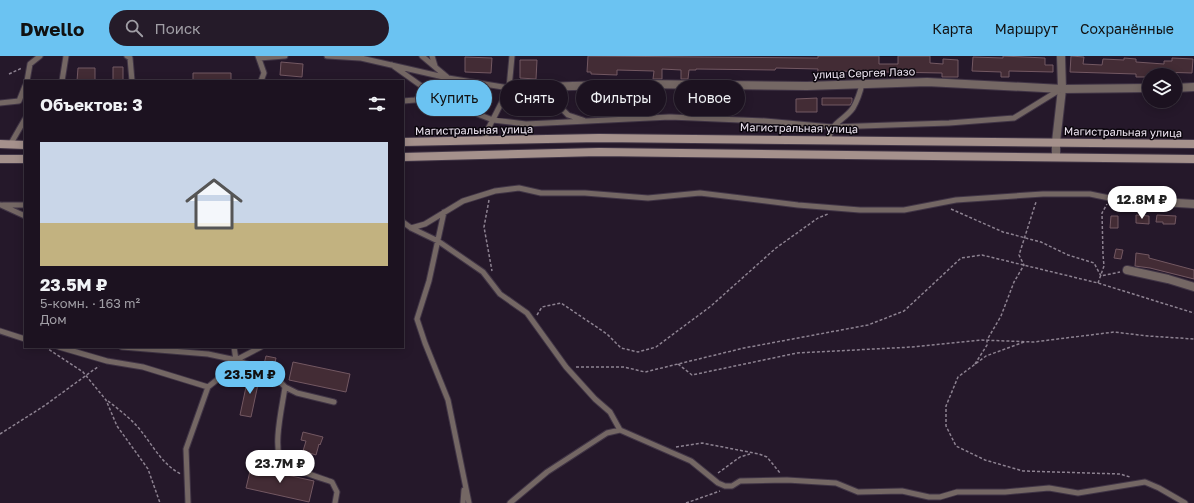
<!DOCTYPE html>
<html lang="ru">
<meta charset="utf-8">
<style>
:root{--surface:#1c1220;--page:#251b29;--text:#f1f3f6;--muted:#a09ea5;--line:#3a323e;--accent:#6bc3f2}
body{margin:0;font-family:"Golos Text",sans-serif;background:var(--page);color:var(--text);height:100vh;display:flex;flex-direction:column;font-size:15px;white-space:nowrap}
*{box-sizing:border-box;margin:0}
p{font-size:13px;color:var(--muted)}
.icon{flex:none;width:22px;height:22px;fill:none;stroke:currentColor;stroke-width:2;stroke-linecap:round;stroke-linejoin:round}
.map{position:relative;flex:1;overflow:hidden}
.panel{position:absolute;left:24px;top:24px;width:380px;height:268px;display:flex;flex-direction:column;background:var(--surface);border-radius:0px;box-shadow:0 2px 10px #0003,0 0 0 1px var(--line)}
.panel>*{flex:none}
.banner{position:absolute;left:416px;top:24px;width:380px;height:36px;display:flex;gap:8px}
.buttons{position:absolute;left:1142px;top:12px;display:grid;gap:8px}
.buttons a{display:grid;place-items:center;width:40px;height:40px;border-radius:50%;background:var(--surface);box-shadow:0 2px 10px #0003,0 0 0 1px var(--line);font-size:20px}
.price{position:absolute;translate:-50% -34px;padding:0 9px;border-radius:14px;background:#fff;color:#222;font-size:13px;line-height:26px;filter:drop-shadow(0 1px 2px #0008)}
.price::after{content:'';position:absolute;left:50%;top:24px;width:12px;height:9px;margin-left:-6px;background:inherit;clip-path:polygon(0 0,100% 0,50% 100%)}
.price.current{background:var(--accent);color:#111}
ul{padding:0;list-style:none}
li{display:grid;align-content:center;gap:8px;height:212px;padding:0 16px}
li span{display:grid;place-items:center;height:124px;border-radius:0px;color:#555}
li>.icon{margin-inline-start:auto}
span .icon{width:72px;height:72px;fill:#fffc;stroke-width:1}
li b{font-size:17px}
h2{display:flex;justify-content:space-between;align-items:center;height:48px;padding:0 16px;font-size:17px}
.tag{padding:0 14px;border-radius:18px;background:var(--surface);box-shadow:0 2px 10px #0003,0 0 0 1px var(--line);font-size:14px;line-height:36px}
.tag.current{background:var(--accent);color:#111}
header{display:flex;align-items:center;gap:24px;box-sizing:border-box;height:56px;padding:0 20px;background:var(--accent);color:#111}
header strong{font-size:19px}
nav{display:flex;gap:22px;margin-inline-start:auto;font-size:14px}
.search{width:280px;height:36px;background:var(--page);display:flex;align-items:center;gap:10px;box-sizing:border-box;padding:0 14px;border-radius:22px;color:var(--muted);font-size:15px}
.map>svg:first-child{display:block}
</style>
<header>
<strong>Dwello</strong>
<div class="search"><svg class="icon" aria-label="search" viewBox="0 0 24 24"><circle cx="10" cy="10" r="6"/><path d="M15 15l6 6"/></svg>Поиск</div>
<nav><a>Карта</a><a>Маршрут</a><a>Сохранённые</a></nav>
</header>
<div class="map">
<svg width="1194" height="447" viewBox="0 0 1194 447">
<rect width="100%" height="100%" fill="#25182a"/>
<path fill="#432c35" stroke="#735862" d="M588,0L818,2V0H879V8H898V0H930V7L943,8V3L958,4V21H942V17L832,15L831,21H817L818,13L776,12L775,14L696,13V14H689L688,23H681V14L662,13V23H653L654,15L617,14V19L591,18V16H587Z
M1003,0L1045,2V9H1053V16L1009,15V21H1001V16L972,15L973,1L1003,2Z
M1071,0L1084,1L1083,8L1102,9L1103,3L1124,4V2L1136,3V6L1164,8V5H1172V2L1193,3L1192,17L1161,16V19H1149V21H1136V18L1070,16Z
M465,1L492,2L491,17L465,16Z
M520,4H537L536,23L520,22Z
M281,6L303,8L302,21L280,19Z
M113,11H123V25H113Z
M78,12H95V25H77Z
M193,17H231V25H193Z
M817,42V56H796V43Z
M822,42H852V46L850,49H822Z
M1136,159L1149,160V168L1136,167Z
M1157,159L1176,160L1175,168H1163V166H1156Z
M1111,160H1118V172H1110Z
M1116,193L1123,194L1121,203L1114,202Z
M1136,197L1149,199V202L1194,214V223L1150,212L1135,210Z
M266,300L276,302L274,311L264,308Z
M293,306L350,318L346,336L289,324Z
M249,317L260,319L251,361L240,359Z
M303,376L323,381L320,389L319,388L316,399L303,395L306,385L301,384Z
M251,411L314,425L309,446L246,432Z"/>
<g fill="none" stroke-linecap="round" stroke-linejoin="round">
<g stroke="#413546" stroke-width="7">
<path id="lane" d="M127,0L130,2L132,25
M258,0L264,17L261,25
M327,0L360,2
M358,0L361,2L448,22L509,32
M422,0L447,21
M432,0L435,10
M259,2L285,0
M392,9L441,44L493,64L526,68L670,61L765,65L832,71L949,67L1014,62L1061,33
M27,25L30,8L40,0
M62,25L66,0
M533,33L549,40L568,59L583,64
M403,45L415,44L456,24
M0,47L19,45L25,30
M485,84L487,75L509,32L512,0
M829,84C830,66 844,65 853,52C857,45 860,37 862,28
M10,89L25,63
M1,149L25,160
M3,149H25
M444,156L429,225L417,263L425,287L448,344L469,447
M403,166L411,172L438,185L483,216L500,238L527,257L566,311L595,343L610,356L620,374L691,405L718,427L725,430H732L740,425L787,424L836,427L858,436L902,435L929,441H940L957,436H1005L1049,432L1078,437L1145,426L1159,432L1185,447
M411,172L425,168L463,145L495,135L519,132L541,137H585L648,142L700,137L798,149L860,154H904L956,144L1043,138H1090L1114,143
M0,275L25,283
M59,291L107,305L143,311L208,331
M122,291L208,298L236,304
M234,291L236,304L271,316L285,331L297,337L334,346
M285,331C283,347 271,396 283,406C291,413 321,422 332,426L337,436L335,447
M188,447L186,393L208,331L228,315L236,304L261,291
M463,447L464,434
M510,447L547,416L607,377L620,374"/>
</g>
<g stroke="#413546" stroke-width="10">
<path id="street" d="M509,32L638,28L807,30L927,26L1062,33L1149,32
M1175,32L1194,31
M1056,101V86L1062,33L1061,0
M1114,143L1194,148
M1127,214L1168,223L1194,231"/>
</g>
<g stroke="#413546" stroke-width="10">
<path id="secondary" d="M403,86L599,82L1194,88
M0,88L25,89
M403,101L599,96L1194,103
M0,103H25"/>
</g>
<path stroke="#8d8291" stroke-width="1.5" stroke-dasharray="3 2" stroke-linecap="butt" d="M9,18L22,12
M696,55L713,38
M647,56L652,47L656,36
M489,144L484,171L492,215
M951,153L1003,176L1041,186L1068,199L1094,207L1101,220L1120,216
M1098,227L1104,210L1103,199L1102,157L1107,148
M537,259L542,251L561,247L607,278L621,292L638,296L656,291L711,250L776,192L818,162L828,158
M1024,286L986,300L958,321L946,350V370L956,390L985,404L1023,415L1120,418L1130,421
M45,291L83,316L106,344L117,370L148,413L160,447
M678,308L692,319L797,297L912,291L981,284L1034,286L1114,276L1148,280L1194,283
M975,308L987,289V284L1001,260L1014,226L1024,209L1019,199L1036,146
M576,311H624L645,316L744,292L868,269L904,255L961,202L982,199L1098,227L1194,257
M108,345C117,352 126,359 134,367C150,383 160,408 181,418
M0,378L44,350L99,310
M676,391L702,387L759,398L767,401L780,417
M718,417L740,401L750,398
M686,447L720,435"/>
<use href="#lane" stroke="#746764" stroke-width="5"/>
<use href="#street" stroke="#746764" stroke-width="8"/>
<use href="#secondary" stroke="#a5918c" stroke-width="8"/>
</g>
<g text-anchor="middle" stroke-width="3" stroke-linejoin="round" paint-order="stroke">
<g font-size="11" fill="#ede4f1" stroke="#0b060d">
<text transform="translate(864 17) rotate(-2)" y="4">улица Сергея Лазо</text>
<text transform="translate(799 72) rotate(1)" y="4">Магистральная улица</text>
<text transform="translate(474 74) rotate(-1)" y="4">Магистральная улица</text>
<text transform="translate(1123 76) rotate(1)" y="4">Магистральная улица</text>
</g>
</g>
</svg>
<div class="buttons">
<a><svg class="icon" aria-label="layers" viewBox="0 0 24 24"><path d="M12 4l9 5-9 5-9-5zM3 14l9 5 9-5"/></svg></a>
</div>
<b class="price" style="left:1142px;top:164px">12.8M ₽</b>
<b class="price current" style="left:250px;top:339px">23.5M ₽</b>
<b class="price" style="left:280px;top:428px">23.7M ₽</b>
<div class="banner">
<a class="tag current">Купить</a>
<a class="tag">Снять</a>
<a class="tag">Фильтры</a>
<a class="tag">Новое</a>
</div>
<section class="panel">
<h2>Объектов: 3<svg class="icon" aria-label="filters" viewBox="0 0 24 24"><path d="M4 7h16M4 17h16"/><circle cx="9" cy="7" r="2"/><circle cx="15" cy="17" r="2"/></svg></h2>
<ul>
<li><span style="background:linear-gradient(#c9d6e8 65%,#c2b280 0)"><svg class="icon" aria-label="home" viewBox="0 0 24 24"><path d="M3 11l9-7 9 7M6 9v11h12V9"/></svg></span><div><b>23.5M ₽</b><p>5-комн. · 163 m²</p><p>Дом</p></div></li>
</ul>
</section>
</div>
